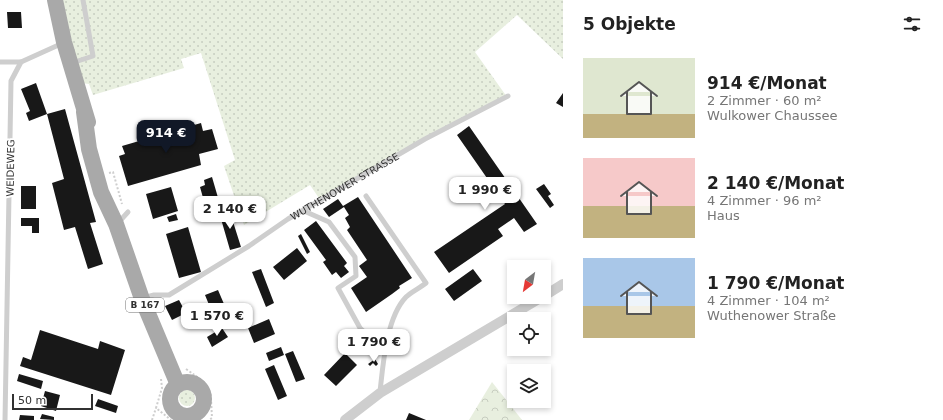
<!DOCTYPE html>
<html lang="de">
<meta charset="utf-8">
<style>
:root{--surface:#fff;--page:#f2f2f2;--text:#222;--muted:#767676;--accent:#111827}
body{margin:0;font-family:"DejaVu Sans",sans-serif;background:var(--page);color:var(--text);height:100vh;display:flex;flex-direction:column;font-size:15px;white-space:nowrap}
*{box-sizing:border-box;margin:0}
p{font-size:13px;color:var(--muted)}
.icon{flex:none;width:22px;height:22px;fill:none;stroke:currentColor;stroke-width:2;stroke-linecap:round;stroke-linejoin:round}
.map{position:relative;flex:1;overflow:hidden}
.drawer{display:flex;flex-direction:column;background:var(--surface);width:380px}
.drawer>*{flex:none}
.needle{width:26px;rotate:211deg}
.tools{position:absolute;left:507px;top:260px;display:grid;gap:8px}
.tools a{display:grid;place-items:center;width:44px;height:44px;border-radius:0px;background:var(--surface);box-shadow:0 2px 6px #0003;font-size:20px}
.scale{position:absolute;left:12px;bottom:10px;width:81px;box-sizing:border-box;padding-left:4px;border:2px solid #313131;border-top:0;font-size:11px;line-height:14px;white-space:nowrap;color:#313131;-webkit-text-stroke:3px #fff;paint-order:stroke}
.price{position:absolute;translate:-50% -34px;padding:0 9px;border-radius:8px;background:#fff;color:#222;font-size:13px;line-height:26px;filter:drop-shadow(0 1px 2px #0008)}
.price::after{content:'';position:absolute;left:50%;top:24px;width:12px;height:9px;margin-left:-6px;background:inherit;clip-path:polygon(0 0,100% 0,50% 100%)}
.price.active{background:var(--accent);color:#fff}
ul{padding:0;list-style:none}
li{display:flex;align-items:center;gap:12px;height:100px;padding:0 20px}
li span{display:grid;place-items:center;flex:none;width:112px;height:80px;border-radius:0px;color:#555}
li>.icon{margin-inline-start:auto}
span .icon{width:48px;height:48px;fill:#fffc;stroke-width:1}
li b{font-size:17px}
h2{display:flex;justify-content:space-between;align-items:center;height:48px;padding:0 20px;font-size:17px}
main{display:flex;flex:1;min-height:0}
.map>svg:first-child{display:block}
</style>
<main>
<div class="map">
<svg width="563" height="420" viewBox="0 0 563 420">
<defs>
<pattern id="grass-dots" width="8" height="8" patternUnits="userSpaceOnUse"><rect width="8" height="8" fill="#e8efdf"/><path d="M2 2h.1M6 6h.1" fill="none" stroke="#c7cdc0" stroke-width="1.8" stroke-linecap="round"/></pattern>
<pattern id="forest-crowns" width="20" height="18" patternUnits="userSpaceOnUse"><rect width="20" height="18" fill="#e8efdf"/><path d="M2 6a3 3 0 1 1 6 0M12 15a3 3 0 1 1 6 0" fill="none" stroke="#c7cdc0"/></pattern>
</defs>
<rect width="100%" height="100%" fill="#fff"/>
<path fill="url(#grass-dots)" d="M59,0H563V59L517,15L475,52L507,97L447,127L321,201L310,185L244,225L224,166L235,160L201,53L181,59L184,68L93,95L89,84L81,83Z
M179 398a8 8 0 1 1 16 0a8 8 0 1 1-16 0Z"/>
<path fill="url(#forest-crowns)" d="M492,382L522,420H469Z"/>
<path fill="#181818" d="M7,12H21L22,28H8Z
M36,83L47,114L65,109L96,222L90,223L103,264L88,269L75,227L64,230L52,183L64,179L47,114L29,121L26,113L30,111L21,89Z
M563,93V107L556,103Z
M201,123L203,131L212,129L218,149L199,154L201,165L128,186L119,156L125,154L122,146Z
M469,126L537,224L524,232L514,218L498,229L503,236L449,273L434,252L505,204L457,135Z
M212,177L221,208L207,212L200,187L205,185L204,180Z
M544,184L551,194L548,196L554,205L550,208L536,189Z
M21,186H36V209H21Z
M171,187L178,211L153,219L146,194Z
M358,197L412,278L399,286L400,288L392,294L366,312L351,288L367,277L359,266L367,260L347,230L350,227L345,218L349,215L344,207L329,217L323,209L338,199L343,206Z
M229,209L241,247L230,250L219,212Z
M176,214L178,220L169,222L167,217Z
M21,218H39V233H32V226H21Z
M316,221L347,263L344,266L349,272L341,278L336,272L332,275L323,262L326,260L304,230Z
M188,227L201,272L179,278L166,234Z
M301,234L310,252L307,254L298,236Z
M297,248L307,261L284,280L273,267Z
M261,269L274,303L266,307L252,272Z
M473,269L482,281L454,301L445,289Z
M218,290L227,311L214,317L205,295Z
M179,300L186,313L172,320L165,306Z
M269,319L275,334L254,343L248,328Z
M222,328L228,337L212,347L207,337Z
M40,330L98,349L100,341L125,350L111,395L20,366L23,357L31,360Z
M281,347L284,355L269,361L266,353Z
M293,351L305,379L296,382L285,354Z
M345,353L357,365L336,386L324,375Z
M375,359L378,364L376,366L373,363L370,366L368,364Z
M274,365L287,396L278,400L265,369Z
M19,374L43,381L41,389L17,381Z
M45,391L60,395L56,411L41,406Z
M98,399L118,406L116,413L95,406Z
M409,413L426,420H406Z
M42,414L54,417V420L40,419Z
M20,415L34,416V420H19Z"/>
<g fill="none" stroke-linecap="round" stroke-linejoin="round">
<path stroke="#cecece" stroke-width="2" stroke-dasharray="2 2" stroke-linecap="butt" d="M109,173L113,172L122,204
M186,369C214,389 210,386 212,418L209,420
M161,379L162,388L156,408L171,420
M152,420L156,408"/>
<g stroke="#cecece" stroke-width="5">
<path d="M0,62H21L63,43"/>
<path d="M72,63L93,56L83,0"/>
<path d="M366,196L426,283C420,288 411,292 406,297C386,318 383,365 380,392"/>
<path d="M304,211L329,222L355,257L356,276L338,288L360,328L386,352"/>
<path d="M118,223L128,212"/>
<path id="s1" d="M143,298L154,295H169L249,246L288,219L425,139L508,96"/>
<path d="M5,420L11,81L21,62"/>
</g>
<path stroke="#cecece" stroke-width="10" d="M544,296L563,284
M345,420L380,393L542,297"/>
<path stroke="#a9a9a9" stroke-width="16" d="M55,0L64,42L88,122
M84,112L89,149L101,192L116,224L142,299L178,385
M170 399a17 17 0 1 1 34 0a17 17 0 1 1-34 0Z"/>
</g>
<g text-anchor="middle" stroke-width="4" stroke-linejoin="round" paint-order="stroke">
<rect fill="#fff" stroke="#6f6f6f" stroke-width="1" x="126" y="298" width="38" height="14" rx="3"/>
<g font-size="9" font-weight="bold" fill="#313131">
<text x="145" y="308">B 167</text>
</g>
<g font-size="10" fill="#313131" stroke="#fff">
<text transform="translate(10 168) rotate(-89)" y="4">WEIDEWEG</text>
<text dy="4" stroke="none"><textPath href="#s1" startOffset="233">WUTHENOWER STRASSE</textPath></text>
</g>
</g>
</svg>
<div class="tools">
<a><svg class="needle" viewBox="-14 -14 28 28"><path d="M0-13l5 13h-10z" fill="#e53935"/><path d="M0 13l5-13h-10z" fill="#767676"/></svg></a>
<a><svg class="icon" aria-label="locate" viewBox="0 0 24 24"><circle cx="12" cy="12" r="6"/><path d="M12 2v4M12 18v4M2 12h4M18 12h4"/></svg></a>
<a><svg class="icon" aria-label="layers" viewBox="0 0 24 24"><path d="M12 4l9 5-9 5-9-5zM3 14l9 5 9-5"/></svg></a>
</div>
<div class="scale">50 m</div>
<b class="price active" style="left:166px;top:154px">914 €</b>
<b class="price" style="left:485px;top:211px">1 990 €</b>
<b class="price" style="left:230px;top:230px">2 140 €</b>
<b class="price" style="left:217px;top:337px">1 570 €</b>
<b class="price" style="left:374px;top:363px">1 790 €</b>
</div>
<section class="drawer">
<h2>5 Objekte<svg class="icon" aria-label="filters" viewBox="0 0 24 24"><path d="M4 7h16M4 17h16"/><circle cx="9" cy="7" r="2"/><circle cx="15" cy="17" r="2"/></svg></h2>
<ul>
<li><span style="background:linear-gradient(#dfe7d0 70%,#c2b280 0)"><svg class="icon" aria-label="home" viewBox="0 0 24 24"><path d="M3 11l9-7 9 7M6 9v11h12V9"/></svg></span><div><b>914 €/Monat</b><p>2 Zimmer · 60 m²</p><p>Wulkower Chaussee</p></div></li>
<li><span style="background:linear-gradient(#f6c9c9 60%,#c2b280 0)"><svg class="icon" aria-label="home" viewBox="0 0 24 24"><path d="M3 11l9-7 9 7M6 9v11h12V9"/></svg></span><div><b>2 140 €/Monat</b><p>4 Zimmer · 96 m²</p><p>Haus</p></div></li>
<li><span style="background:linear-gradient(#a9c7e8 60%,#c2b280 0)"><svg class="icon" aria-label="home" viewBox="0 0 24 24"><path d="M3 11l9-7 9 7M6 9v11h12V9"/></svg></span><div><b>1 790 €/Monat</b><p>4 Zimmer · 104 m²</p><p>Wuthenower Straße</p></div></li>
</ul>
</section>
</main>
